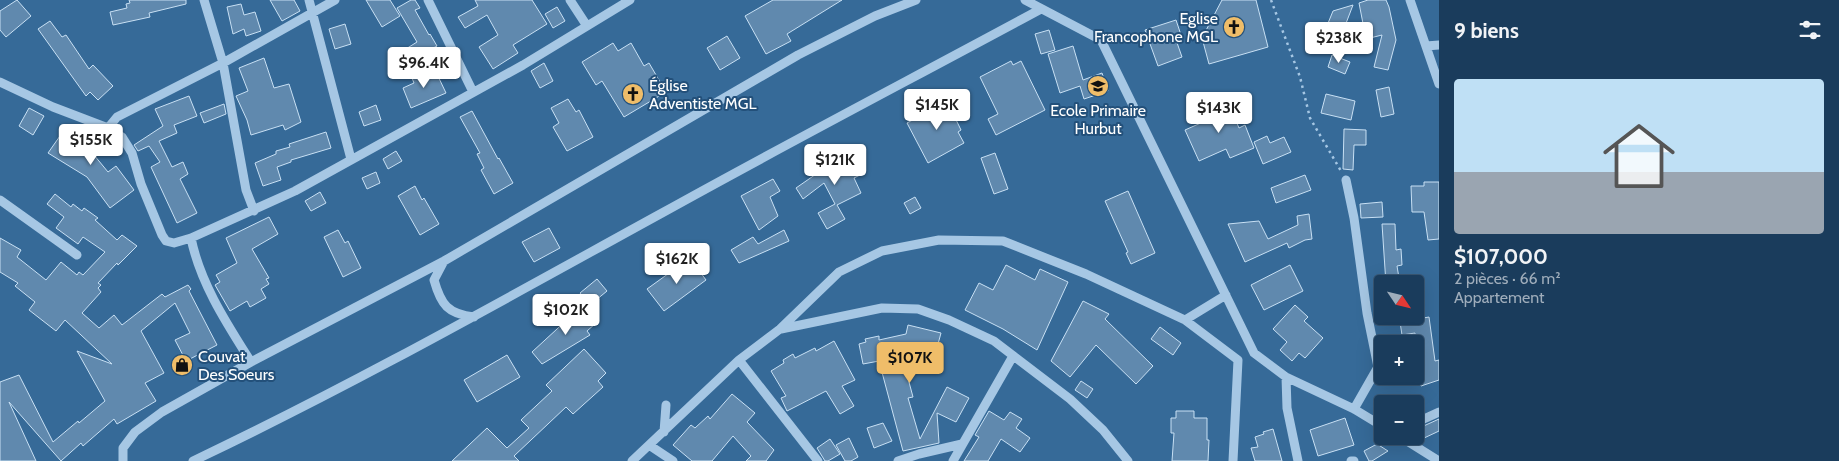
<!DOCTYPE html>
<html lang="fr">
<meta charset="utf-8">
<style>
:root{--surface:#1a3c5c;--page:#274765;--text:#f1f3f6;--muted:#9fadbb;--line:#385672;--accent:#efbd69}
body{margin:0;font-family:Cabin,sans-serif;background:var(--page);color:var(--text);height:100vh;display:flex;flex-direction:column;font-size:19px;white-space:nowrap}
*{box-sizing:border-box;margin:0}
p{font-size:16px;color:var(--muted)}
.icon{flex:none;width:28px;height:28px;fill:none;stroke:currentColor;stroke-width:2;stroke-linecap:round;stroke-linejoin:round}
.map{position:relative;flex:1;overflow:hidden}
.panel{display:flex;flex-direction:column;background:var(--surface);width:400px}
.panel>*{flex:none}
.needle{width:32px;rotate:125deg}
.tools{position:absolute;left:1374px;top:275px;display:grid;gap:10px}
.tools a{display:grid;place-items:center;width:50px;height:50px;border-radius:5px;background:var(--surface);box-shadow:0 5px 20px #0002,0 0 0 1px var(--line);font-size:25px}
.price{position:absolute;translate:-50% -42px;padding:0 11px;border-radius:5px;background:#fff;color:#222;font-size:16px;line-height:32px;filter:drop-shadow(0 1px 2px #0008)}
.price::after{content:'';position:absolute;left:50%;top:30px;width:15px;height:11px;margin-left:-8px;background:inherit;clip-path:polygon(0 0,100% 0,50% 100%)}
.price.active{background:var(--accent);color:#111}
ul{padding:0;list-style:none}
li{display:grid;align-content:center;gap:10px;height:265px;padding:0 15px}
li+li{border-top:1px solid var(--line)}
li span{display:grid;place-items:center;height:155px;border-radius:5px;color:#555}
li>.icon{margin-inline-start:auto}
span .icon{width:90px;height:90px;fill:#fffc;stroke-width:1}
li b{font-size:21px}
h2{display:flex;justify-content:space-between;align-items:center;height:60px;padding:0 15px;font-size:21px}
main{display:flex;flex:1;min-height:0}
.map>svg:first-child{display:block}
</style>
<main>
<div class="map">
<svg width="1439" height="461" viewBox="0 0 1439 461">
<rect width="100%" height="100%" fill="#23507a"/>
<path fill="#366a98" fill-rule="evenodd" d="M0,0H1439V461H0ZM1382,284H1415V316H1382ZM1382,344H1415V376H1382ZM1382,404H1415V436H1382Z"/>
<path fill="#6089ae" stroke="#c8e0f4" d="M17,0L31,16L6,37L0,30V11Z
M129,0H186V4L149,13L150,17L113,25L110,12L127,8L126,4L130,3Z
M270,0H294L300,11L282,21Z
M366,0H390L400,16L382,27Z
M411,0H415L420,8L415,10L429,35L430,34L437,46L407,62L401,52L417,42L397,8Z
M475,0H532L547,24L513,45L518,53L493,69L479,47L498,35L487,15L465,28L458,17L478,6Z
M773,0H842L787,34L791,41L766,54L745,16Z
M1222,0H1256L1268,47L1209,64L1202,38Z
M1368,0H1386L1389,7L1396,40L1388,70L1374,67L1382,35L1366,39L1359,3Z
M241,4L244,15L255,12L261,31L246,36L244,29L233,34L227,7Z
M1353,5L1340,39L1324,33L1333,11Z
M557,7L565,21L553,28L545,14Z
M1176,20L1181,35L1175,37L1182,57L1158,66L1145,30Z
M50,21L62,37L66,35L89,69L93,65L113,86L98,100L90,92L86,96L38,29Z
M345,24L351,44L335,49L329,29Z
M1049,30L1055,50L1041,54L1035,34Z
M727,36L740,58L720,70L707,48Z
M613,43L618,51L631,43L644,66L649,63L666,92L624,117L602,81L596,85L582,62Z
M1073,46L1083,80L1102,73L1108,91L1084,99L1080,86L1060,93L1048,54Z
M1332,55L1350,62L1345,74L1328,67Z
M264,58L274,88L289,84L301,122L285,130L283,125L251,135L247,120L236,96L248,91L239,68Z
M1011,61L1013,65L1021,61L1045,110L996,135L988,119L998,114L980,77Z
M544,63L553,81L540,88L531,71Z
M423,72L425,77L436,72L446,93L411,108L403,88L414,83L412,78Z
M1389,87L1394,114L1381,117L1376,90Z
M1326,94L1355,101L1351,120L1321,113Z
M189,96L197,116L174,125L177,133L159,141L172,167L183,162L188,174L180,179L197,213L177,223L151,167L160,162L149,146L138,151L134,145L163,126L155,109Z
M945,97L961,130L958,132L964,143L928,163L907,123L935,108L933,103Z
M568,99L576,112L579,110L593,137L567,151L553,127L559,123L551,108Z
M1227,99L1239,128L1245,125L1254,148L1230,158L1226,149L1199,161L1185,130L1212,118L1208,108Z
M224,104L226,114L204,123L200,113Z
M376,105L381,120L364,126L359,112Z
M29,108L44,116L33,135L19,126Z
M472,111L498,159L499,158L513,183L494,194L481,170L484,168L477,154L480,153L460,117Z
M67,126L79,135L81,132L91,139L90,142L98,149L94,155L108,172L116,166L134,190L110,208L87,177L48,153Z
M1344,129L1366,130V145H1354L1353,170L1343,169Z
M326,132L331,148L291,160V162L277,167L281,180L263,186L255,163L276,154V151L290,147L289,144Z
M1267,136L1270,143L1284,137L1291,152L1263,164L1254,142Z
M396,151L402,161L388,169L383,159Z
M854,152L864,173L854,178L861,193L837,205L845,219L827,229L818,213L835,204L824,183L803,199L796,188L819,172L818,170Z
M995,153L1008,189L994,194L981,158Z
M376,172L380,183L367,189L362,178Z
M1305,175L1311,190L1276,203L1271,188Z
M773,179L780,191L770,197L778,216L759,230L741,196Z
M1424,182H1439V239L1428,240L1424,212H1412L1411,186H1424Z
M415,186L422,200L424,198L439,224L420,235L398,196Z
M1128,191L1155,253L1131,264L1126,253L1128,252L1105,201Z
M320,192L326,203L311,211L305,201Z
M55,194L71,207L73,204L82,211L84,208L98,218L95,220L117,240L122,235L137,246L118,265L117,263L98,283L101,285L98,288L101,292L82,313L99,328L114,315L122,325L162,294L165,297L188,285L191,289L189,291L217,345L186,361L175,340L190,333L175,303L141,331L164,373L145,383L156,401L117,424L114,419L83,446L81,443L61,461L9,402L36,461H0V382L19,375L53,442L78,421L79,423L105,401L77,351L112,364L65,320L56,331L29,310L35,302L15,286L18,283L0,272V238L21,250L17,257L46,280L61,262L77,275L79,272L83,275L105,252L83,237L78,244L56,228L64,217L47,204Z
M915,197L921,208L910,214L904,203Z
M1382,202L1383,217L1361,218L1360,204Z
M1309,214L1312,239L1305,240L1289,248L1287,243L1245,262L1228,224L1259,221L1268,239L1298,225L1297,216Z
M269,217L278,234L252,249L269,278L266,279L269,284L261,289L266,298L250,307L247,301L230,311L215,285L220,282L216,275L237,263L226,238Z
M1382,224H1395L1396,250L1401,249L1402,265L1397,266L1400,284H1386Z
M549,228L560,248L534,262L522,242Z
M338,230L345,243L348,241L361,268L343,277L324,237Z
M784,230L789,241L739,263L731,250L753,237L758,244Z
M690,258L706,280L664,311L647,289Z
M1006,265L1035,280L1040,269L1068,282L1037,350L1003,329L965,310L979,283L993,290Z
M1290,265L1303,291L1264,310L1251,285Z
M597,279L607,291L590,305L580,293Z
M1083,301L1109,314L1105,319L1153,366L1136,384L1096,345L1070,377L1051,361Z
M1295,305L1308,317L1304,321L1323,338L1305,358L1299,353L1292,361L1280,350L1287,342L1273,329Z
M582,306L596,323L587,331L590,335L542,364L532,352Z
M1429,317L1435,361L1439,360V380L1421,386L1418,377L1415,378V333L1402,335L1400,322Z
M908,325L941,333L935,355L899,345L913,397L908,398L920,439L947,387L969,398L956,422L937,413L939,443L903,451L879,361L863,364L859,344L866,342L865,339L879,336V340L906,334Z
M1160,327L1181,343L1173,355L1151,339Z
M834,341L855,380L842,386L854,406L840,414L826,391L787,411L781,398L786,396L771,371L784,363L783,360L793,354L795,358L815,348L816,351Z
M584,349L606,373L598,381L603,387L573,414L566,407L514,456L519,461H452L487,428L507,448L529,428L521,420L552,391L546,385Z
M507,355L520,377L477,402L464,380Z
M1081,381L1093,389L1087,398L1075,390Z
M732,394L755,413L747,422L774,450L766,461H746L751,456L733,436L712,461H692L673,445L691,425L695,428L708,416L710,419Z
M989,411L1004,420L1010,412L1022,419L1016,428L1030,438L1020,452L1001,439L988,461H964L979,437L975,435Z
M1176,411H1194V418H1207V440H1209L1208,461H1172L1174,433H1171V418H1176Z
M1345,418L1354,445L1318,456L1310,430Z
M1439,419V431L1422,439L1417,429Z
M883,423L892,441L874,448L867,428Z
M1273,429L1282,461H1255L1251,448L1258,447L1255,437L1264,434L1263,432Z
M849,438L858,457L851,461H845L836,445Z
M830,439L840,454L828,461H825L817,448Z
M1377,444L1388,451L1372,461H1369L1364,451Z"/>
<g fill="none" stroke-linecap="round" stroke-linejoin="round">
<path stroke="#a6c7e4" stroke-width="2.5" stroke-dasharray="2.5 4" stroke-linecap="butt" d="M1271,0L1300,77L1310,118L1341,171"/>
<path stroke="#a6c7e4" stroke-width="9" d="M204,0L223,63L246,190L254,211
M309,0L351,159
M428,0L473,92
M570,0L587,26
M1025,0L1101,40L1254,353L1286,377L1354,409L1382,426
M1410,0L1439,84
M1426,46L1439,45
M0,82L53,107L108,128L122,137L132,153L141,184L162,235L166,241L174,243L191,238L295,191L523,65L630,0
M108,128L117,117L223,63L335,0
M1346,180L1354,218L1367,313L1378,367L1354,409
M0,200L77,255
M191,238C200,283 227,324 251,362
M444,261L434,280C441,305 448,314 474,317
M1185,320L1226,295
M781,329L882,308L918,309L949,320L994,341L1070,399L1103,430L1128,461
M739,360L818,461
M1286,377L1287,408L1298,461
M1415,423L1439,412
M664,432L666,405
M1399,436L1439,461
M649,445L673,461
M123,461V448L135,432L162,412L251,362L444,261L798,55L875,16L916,0
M193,461C353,385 507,298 662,213C788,143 915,77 1041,9
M632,461L739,360L780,329L839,272L882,251L939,240L1003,241L1086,274L1185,320L1238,360
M898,461L919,454L962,444
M953,461L1013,356
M1233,461L1238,360
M1351,461H1354"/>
</g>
<defs>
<g id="church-disc" transform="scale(1.125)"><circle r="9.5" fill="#efbd69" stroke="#23507a"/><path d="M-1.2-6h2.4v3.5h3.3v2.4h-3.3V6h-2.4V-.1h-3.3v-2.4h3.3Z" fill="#111"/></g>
<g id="school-disc" transform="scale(1.125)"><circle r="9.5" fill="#efbd69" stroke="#23507a"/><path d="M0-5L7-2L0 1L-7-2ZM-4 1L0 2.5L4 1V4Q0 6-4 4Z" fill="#111"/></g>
<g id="shop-disc" transform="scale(1.125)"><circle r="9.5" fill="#efbd69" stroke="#23507a"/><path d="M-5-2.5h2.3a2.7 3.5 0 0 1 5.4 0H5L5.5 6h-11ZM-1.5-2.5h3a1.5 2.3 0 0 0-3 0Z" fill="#111"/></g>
</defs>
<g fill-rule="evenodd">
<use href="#church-disc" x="1234" y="27"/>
<use href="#school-disc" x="1098" y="86"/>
<use href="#church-disc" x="633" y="94"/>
<use href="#shop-disc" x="182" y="365"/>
</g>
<g text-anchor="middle" stroke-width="4" stroke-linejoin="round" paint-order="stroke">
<g font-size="16" fill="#fff" stroke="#23507a" text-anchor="start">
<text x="1218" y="24" text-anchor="end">Eglise<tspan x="1218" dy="18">Francophone MGL</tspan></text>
<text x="649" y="91">Église<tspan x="649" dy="18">Adventiste MGL</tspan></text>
<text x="1098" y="116" text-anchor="middle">Ecole Primaire<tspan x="1098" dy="18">Hurbut</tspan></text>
<text x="198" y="362">Couvat<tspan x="198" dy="18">Des Soeurs</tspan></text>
</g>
</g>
</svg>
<div class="tools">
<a><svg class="needle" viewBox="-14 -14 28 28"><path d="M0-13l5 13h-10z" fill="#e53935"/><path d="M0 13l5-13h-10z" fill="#9fadbb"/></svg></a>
<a>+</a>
<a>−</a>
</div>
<b class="price" style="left:1339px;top:64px">$238K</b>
<b class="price" style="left:424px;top:89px">$96.4K</b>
<b class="price" style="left:937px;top:131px">$145K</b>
<b class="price" style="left:1219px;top:134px">$143K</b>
<b class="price" style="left:91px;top:166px">$155K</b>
<b class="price" style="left:835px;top:186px">$121K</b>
<b class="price" style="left:677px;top:285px">$162K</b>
<b class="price" style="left:566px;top:336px">$102K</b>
<b class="price active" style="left:910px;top:384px">$107K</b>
</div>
<section class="panel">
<h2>9 biens<svg class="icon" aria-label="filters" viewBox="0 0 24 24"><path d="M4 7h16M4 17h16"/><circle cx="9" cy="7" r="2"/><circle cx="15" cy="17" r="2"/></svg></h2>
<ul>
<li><span style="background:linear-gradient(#bfe0f5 60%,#9aa5b1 0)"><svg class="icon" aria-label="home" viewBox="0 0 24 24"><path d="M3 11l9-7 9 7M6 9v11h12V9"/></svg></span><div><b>$107,000</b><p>2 pièces · 66 m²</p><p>Appartement</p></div></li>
</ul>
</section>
</main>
